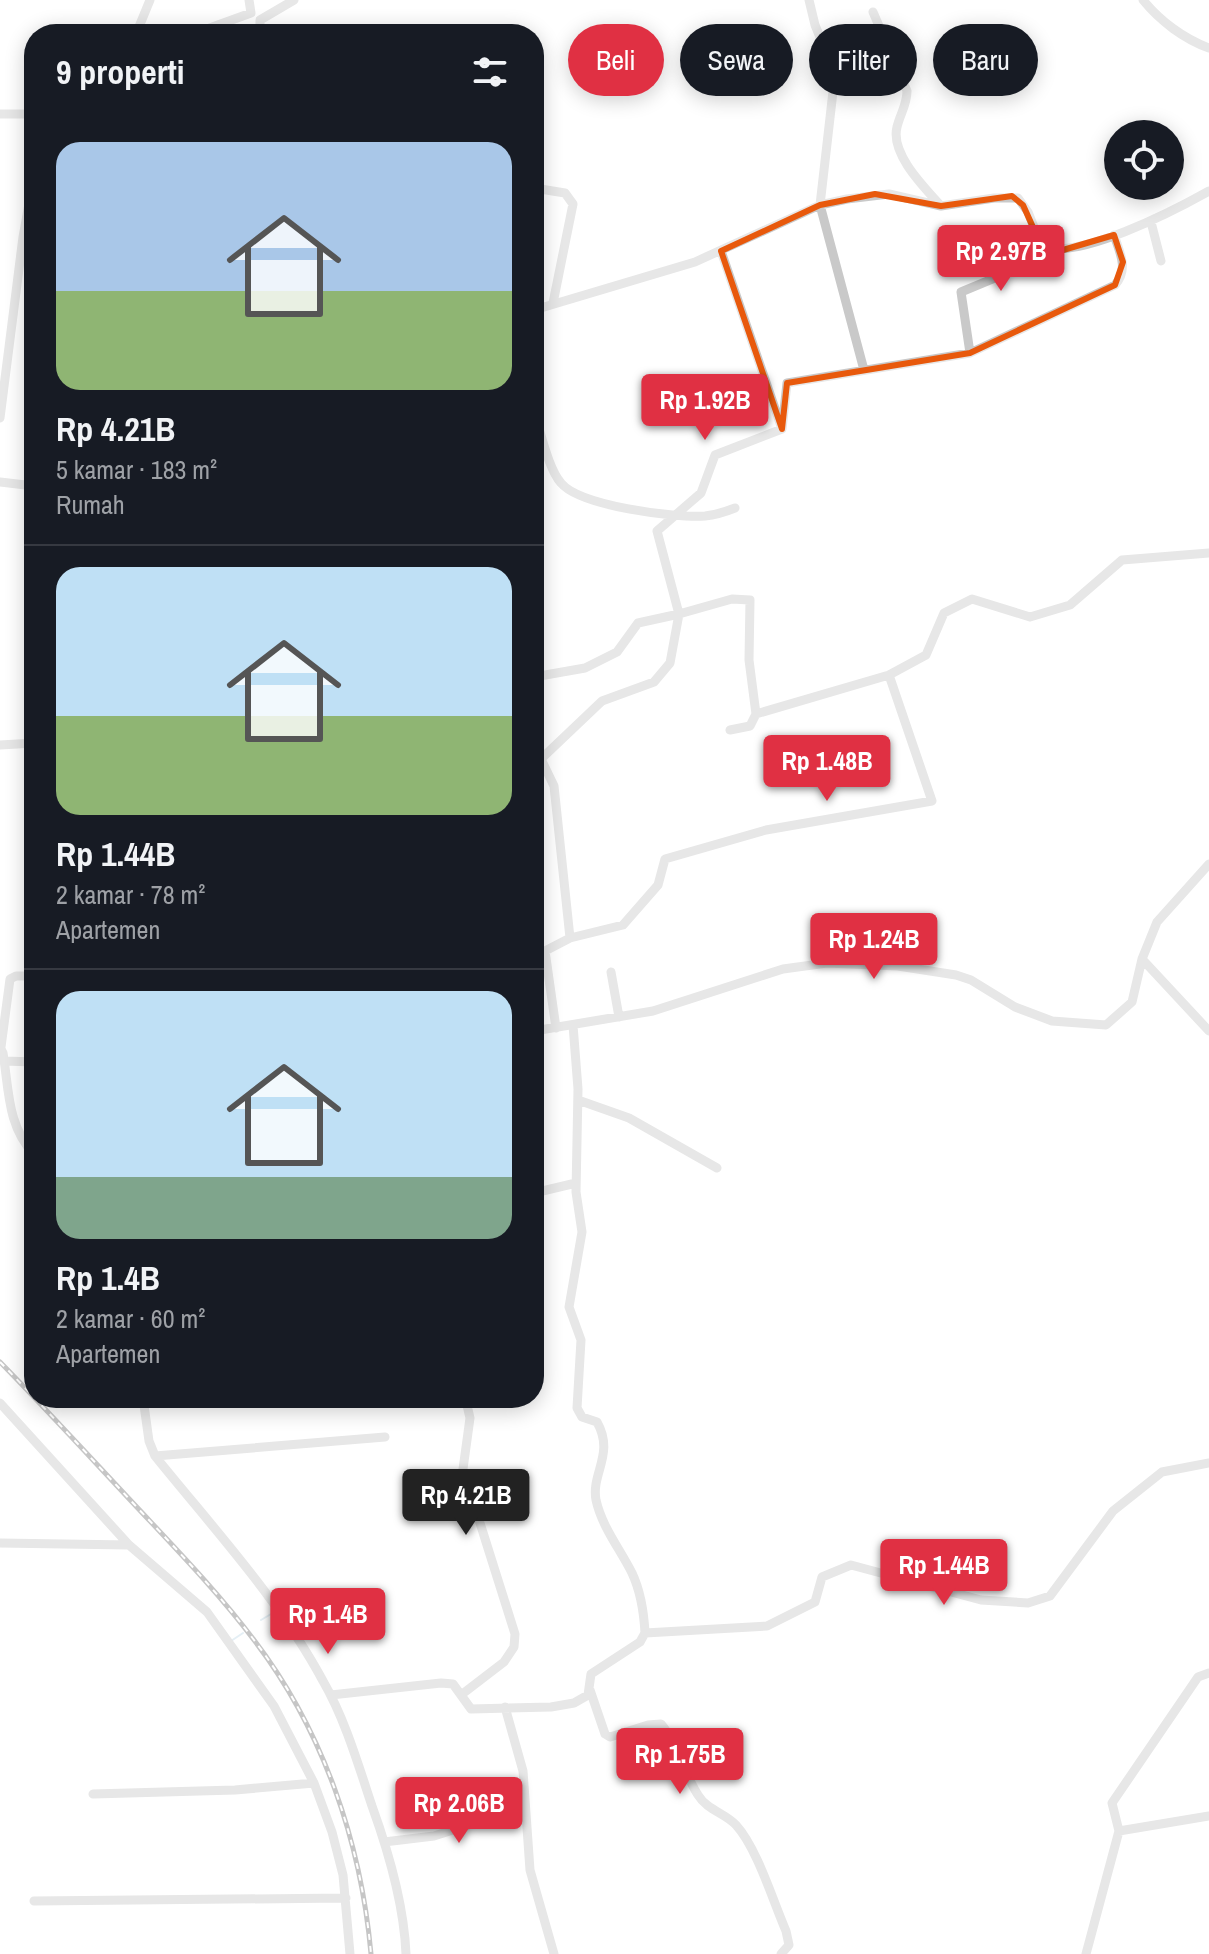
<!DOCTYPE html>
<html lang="id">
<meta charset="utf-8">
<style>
:root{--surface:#171b24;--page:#20242c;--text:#f1f3f6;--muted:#9ea1a6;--line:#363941;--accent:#e03043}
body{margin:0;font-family:"Archivo Narrow",sans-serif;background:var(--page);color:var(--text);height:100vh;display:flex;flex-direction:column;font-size:30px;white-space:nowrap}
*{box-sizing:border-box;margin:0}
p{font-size:26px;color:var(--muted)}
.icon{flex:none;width:44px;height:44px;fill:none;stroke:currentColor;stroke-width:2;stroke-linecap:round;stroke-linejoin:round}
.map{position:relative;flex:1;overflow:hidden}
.side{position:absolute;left:24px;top:24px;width:520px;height:1384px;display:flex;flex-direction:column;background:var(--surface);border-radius:32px;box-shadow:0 4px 20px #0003}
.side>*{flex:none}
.banner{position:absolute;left:568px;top:24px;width:520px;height:72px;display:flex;gap:16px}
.tools{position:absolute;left:1104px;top:120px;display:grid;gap:16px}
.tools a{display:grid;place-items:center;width:80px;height:80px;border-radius:50%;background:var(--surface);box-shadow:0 4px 20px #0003;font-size:40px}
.price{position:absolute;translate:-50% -68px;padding:0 18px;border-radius:8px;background:var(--accent);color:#fff;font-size:26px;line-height:52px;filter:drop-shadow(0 2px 4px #0008)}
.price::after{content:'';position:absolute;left:50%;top:48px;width:24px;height:18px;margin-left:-12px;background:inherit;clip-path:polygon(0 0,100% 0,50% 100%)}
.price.current{background:#222;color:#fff}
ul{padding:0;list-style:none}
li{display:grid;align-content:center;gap:16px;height:424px;padding:0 32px}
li+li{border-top:2px solid var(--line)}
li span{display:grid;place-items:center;height:248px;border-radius:24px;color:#555}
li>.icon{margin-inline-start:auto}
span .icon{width:144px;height:144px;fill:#fffc;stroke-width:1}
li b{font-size:34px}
h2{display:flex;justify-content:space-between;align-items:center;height:96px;padding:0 32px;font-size:34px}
.chip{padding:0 28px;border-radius:36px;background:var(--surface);box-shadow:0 4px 20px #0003;font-size:28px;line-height:72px}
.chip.current{background:var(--accent);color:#fff}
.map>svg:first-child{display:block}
</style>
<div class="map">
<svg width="1209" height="1954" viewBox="0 0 1209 1954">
<rect width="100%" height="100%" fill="#fff"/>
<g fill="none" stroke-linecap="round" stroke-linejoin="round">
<path stroke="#c5dce9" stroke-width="2" d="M261,1620L276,1611
M231,1641L243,1633"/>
<path stroke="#c9c9c9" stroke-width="9" d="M809,0L815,25L835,74L820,205L864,370
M1143,0C1160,21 1184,39 1209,48
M873,12L907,91C907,105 900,114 897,127C890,154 925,188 941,206
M136,34L150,0
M193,34L251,13L249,0
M260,34V20L294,0
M0,114H34
M534,188L565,193L573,204L553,303
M1151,222L1161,261
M721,251L781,426
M534,310L695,262L820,205L847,199L889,194L941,206L994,198H1018L1028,212L1041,245C1074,263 1177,209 1209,191
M970,353L961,292L1060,251
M534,413C541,432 548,468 561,483C580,506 674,518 705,516C715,515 725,512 735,508
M0,418L23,237L34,176
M0,482L34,486
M889,675L926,655L944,613L972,599L1030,617L1070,605L1122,560L1209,553
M534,677L585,668L617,652L638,623L679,614L657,531L701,493L715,455L782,429L787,383L970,353L1115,285C1129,269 1120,253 1114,235
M0,745L34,743
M570,938L623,925L658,885L665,859L766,830L932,801L889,675L756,714
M545,951L570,938L554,786L541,759L602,701L654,682L670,663L679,614L732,599L750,600L749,660L756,714L750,726L730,730
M534,954L545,951L556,1028
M1142,959L1209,1031
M611,972L619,1017
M534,1031L653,1011L783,969L827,963L898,966L956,975L971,980L1015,1007L1052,1021L1106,1025L1132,1002L1142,959L1157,922L1209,864
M0,1047L3,1053C9,1089 7,1126 34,1154
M1,1047L10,979L16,976H34
M5,1061L34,1062
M578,1100L629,1118L717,1168
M534,1193L576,1183
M143,1398L149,1441L155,1456C213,1528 279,1599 323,1681C345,1719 358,1764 372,1806C389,1853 404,1904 406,1954
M408,1398H459L466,1401L470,1418L463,1469L515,1634L514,1647L504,1662L461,1695
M0,1403L129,1545L207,1612L274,1706L314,1783L332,1832L343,1875L350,1954
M155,1456L385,1437
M0,1543L129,1545
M645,1633L767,1626L815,1602L822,1577L851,1565L981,1600L1028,1603L1050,1596L1113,1511L1162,1472L1209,1463
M590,1690L605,1734L610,1737L648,1725L661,1724C679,1745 683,1772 698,1795C707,1810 725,1813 736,1825C757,1848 773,1901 786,1931L789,1945L781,1954
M331,1695L441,1683L453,1684L471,1709L551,1707L574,1703L588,1695L591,1674L640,1642L645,1633C644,1614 640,1590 632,1573C620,1549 602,1527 596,1500C591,1473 615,1454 597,1422L582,1417L577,1408L581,1340L569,1307L582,1232L576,1192L578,1089L573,1025
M505,1707L523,1771L530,1870L554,1954
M93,1794L235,1790L314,1783
M1119,1831L1209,1816
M384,1842L434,1836L525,1807
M34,1901L346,1898
M1086,1954L1119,1831L1112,1803L1198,1677L1209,1673"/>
<g stroke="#818181" stroke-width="5">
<path id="rail" d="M0,1362C45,1408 89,1456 133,1503C175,1548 217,1591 254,1640C323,1730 361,1842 371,1954"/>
</g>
<use href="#rail" stroke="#fff" stroke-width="2" stroke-dasharray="6" stroke-linecap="butt"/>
</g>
<path d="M0 0H1209V1954H0ZM875,194L941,206L1012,196L1023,205L1041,245L1063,250L1114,235L1123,262L1115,285L970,353L787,383L782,429L721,251L820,205Z" fill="#fff" fill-opacity=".55" fill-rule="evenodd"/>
<path fill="none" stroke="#e8590c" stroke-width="6" stroke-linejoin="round" d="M875,194L941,206L1012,196L1023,205L1041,245L1063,250L1114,235L1123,262L1115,285L970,353L787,383L782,429L721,251L820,205Z"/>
</svg>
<div class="tools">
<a><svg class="icon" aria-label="locate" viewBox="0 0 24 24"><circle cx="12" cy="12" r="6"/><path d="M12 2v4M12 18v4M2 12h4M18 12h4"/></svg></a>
</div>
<b class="price" style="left:1001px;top:293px">Rp 2.97B</b>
<b class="price" style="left:705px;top:442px">Rp 1.92B</b>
<b class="price" style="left:827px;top:803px">Rp 1.48B</b>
<b class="price" style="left:874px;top:981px">Rp 1.24B</b>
<b class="price current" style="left:466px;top:1537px">Rp 4.21B</b>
<b class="price" style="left:944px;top:1607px">Rp 1.44B</b>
<b class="price" style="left:328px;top:1656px">Rp 1.4B</b>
<b class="price" style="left:680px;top:1796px">Rp 1.75B</b>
<b class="price" style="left:459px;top:1845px">Rp 2.06B</b>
<div class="banner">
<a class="chip current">Beli</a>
<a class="chip">Sewa</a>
<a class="chip">Filter</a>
<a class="chip">Baru</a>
</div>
<section class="side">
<h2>9 properti<svg class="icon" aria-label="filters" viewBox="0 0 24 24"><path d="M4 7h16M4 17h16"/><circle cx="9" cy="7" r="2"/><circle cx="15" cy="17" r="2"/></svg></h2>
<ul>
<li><span style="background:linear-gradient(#a9c7e8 60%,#8fb573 0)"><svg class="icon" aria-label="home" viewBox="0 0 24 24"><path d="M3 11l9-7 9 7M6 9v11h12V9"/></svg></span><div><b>Rp 4.21B</b><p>5 kamar · 183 m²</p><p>Rumah</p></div></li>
<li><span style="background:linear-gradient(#bfe0f5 60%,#8fb573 0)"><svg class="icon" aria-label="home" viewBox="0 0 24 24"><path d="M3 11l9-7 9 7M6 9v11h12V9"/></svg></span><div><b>Rp 1.44B</b><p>2 kamar · 78 m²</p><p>Apartemen</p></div></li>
<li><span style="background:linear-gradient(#bfe0f5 75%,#7fa58c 0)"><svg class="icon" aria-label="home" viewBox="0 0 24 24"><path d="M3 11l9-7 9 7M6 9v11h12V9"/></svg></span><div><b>Rp 1.4B</b><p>2 kamar · 60 m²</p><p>Apartemen</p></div></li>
</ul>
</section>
</div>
